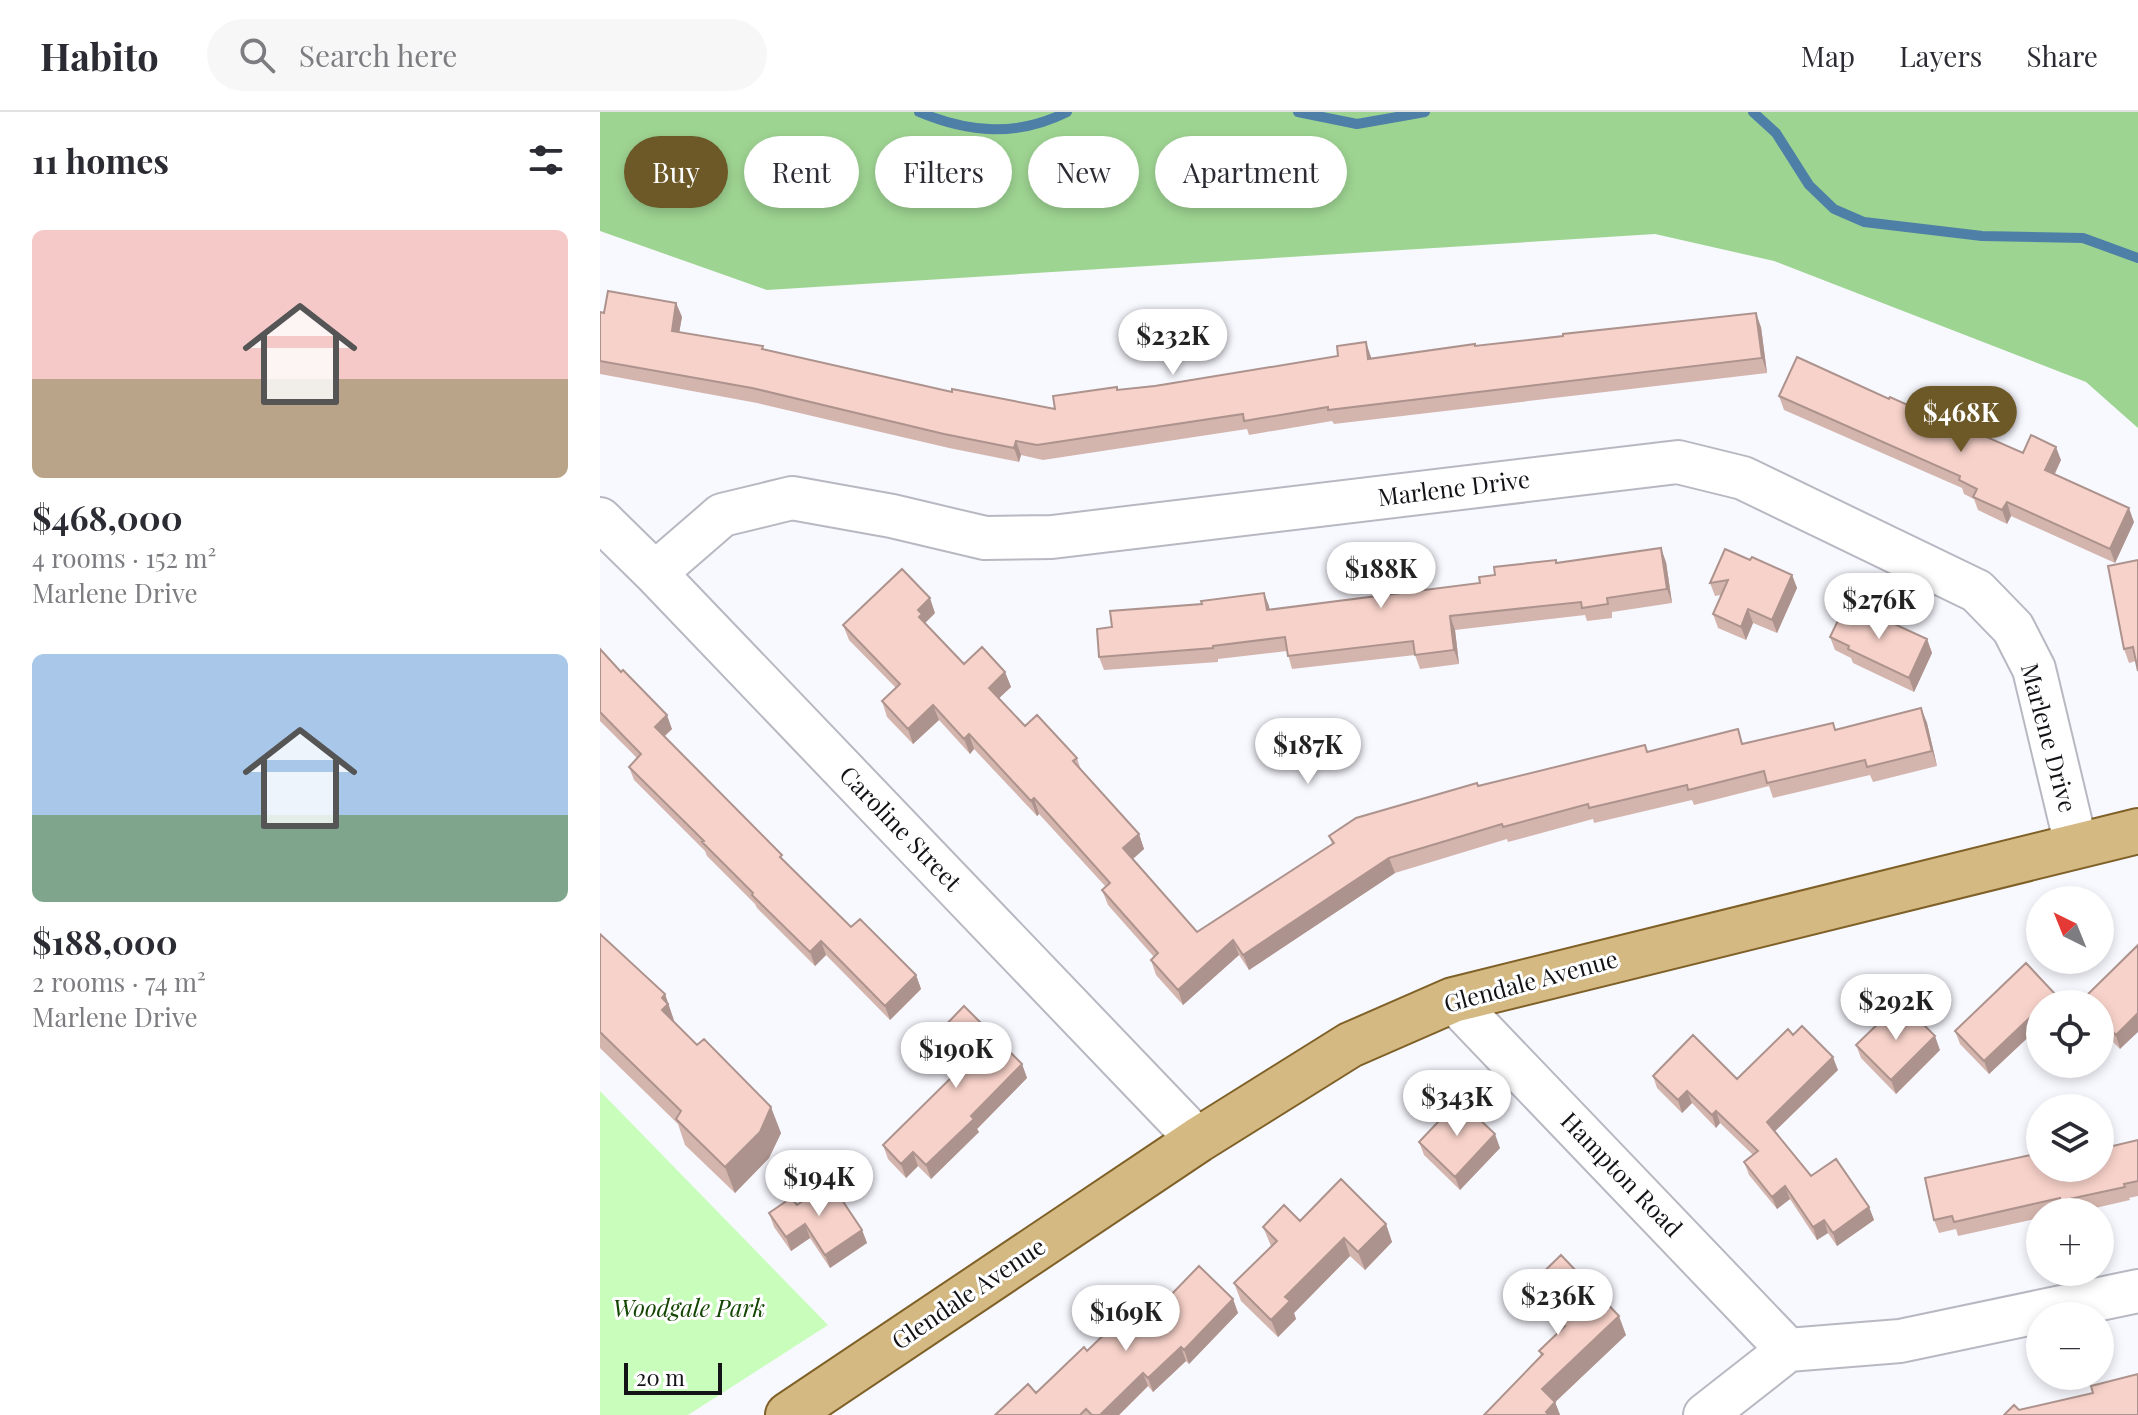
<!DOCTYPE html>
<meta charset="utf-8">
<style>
:root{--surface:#fff;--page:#f7f7f7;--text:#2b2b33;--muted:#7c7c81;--line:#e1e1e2;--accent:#6d5827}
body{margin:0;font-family:"Playfair Display",serif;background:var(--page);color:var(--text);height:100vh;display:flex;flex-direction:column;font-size:30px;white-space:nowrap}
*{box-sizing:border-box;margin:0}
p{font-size:26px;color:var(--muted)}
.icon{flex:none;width:44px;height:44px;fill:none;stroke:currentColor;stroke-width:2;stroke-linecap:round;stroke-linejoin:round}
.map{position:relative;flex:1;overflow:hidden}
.details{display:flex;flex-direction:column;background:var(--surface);width:600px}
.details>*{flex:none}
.guide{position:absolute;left:24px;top:24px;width:760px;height:72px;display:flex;gap:16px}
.needle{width:52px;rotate:317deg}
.buttons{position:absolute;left:1426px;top:774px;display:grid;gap:16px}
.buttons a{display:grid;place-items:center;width:88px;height:88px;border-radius:50%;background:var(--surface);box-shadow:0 4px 12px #0003;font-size:40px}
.scale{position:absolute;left:24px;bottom:20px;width:98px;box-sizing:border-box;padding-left:8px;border:4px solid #131317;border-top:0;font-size:22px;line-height:28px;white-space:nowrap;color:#131317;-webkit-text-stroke:6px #fff;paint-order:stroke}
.price{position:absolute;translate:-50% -68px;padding:0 18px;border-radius:28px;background:#fff;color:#222;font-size:26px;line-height:52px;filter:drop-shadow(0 2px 4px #0008)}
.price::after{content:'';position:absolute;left:50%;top:48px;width:24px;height:18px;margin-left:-12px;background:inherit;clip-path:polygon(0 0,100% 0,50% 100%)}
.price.current{background:var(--accent);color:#fff}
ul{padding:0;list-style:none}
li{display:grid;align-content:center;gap:16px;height:424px;padding:0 32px}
li span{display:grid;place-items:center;height:248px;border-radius:12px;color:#555}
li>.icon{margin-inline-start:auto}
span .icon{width:144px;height:144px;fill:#fffc;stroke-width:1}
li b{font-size:34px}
h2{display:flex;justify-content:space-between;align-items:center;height:96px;padding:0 32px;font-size:34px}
.chip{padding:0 28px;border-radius:36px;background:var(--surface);box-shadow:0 4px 12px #0003;font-size:28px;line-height:72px}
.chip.current{background:var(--accent);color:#fff}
header{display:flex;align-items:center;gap:48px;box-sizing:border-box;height:112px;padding:0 40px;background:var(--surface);border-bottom:2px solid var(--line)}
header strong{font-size:38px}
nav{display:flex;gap:44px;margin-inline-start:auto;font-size:28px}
.search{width:560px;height:72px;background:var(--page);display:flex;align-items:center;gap:20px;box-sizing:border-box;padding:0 28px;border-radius:44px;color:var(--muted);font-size:30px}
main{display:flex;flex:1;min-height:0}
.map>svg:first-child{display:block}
</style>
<header>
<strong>Habito</strong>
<div class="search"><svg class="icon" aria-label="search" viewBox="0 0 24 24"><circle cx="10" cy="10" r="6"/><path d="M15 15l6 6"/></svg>Search here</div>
<nav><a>Map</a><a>Layers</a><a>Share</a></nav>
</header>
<main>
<section class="details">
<h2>11 homes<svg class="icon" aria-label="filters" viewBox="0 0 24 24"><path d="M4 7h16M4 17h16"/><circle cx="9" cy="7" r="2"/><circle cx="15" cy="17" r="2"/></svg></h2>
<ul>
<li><span style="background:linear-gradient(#f6c9c9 60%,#b9a48a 0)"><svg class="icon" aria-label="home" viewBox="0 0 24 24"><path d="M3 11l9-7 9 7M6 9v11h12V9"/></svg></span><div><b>$468,000</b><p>4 rooms · 152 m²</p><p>Marlene Drive</p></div></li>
<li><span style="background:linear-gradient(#a9c7e8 65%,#7fa58c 0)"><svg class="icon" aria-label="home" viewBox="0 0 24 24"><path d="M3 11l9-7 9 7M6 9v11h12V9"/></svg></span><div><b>$188,000</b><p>2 rooms · 74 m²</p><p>Marlene Drive</p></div></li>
</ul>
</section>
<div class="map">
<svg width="1538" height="1303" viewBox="0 0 1538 1303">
<rect width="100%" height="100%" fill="#f8f8ff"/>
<path fill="#c8fdbc" d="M0,979L228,1213L88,1303H0Z"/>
<path fill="#9ed492" d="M0,0H1538V316L1486,270L1174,149L1055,122L167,178L0,119Z"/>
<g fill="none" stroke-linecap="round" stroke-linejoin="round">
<path stroke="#4e80a7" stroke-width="10" d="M319,0C369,21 417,25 467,0
M698,0L757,12L825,0
M1153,0L1176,21L1209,73L1234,97L1264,110L1382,124L1483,126L1538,146"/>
<g stroke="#b8b8c3" stroke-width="46">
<path id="minor" d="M0,407L55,461L598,1028
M55,461L122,403L192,386L292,404L385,426L452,425L1078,350L1143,366L1377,479L1413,516L1434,557L1476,733
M853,888L1188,1238
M1188,1238L1300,1229L1538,1179
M1105,1303L1188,1238"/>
</g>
<g stroke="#7f6128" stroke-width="48">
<path id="major" d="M188,1303L598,1028L750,933L853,888L1538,719"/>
</g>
<use href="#minor" stroke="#fff" stroke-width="42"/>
<use href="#major" stroke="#d5b983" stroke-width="44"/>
</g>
<path fill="#d4b5ae" d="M76,191L82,205L79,220L164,237L352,280L455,297L518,278L771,245L772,247L876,234L1161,215L1167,261L734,312L732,309L649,323L647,317L443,348L421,343L419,350L349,336L157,291L0,262V200L4,201Z
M1179,284L1289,287L1423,341L1461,348L1455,362L1534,410L1515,451L1411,404L1407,412L1378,398L1374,387L1364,382L1362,376L1184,298Z
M956,448L957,451L1066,450L1072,491L1012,500V506L987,509L985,503L855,518L859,552L820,557L815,543L692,557L687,539L618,547V550L504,558L499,545L512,515L602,492L664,481L670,498L880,471L895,463Z
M1150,448L1192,463L1197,476L1177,521L1153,511L1146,528L1118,516L1113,502L1121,483L1115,484L1110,471Z
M1538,448L1536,549L1529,551L1524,537Z
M335,501L325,511L364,552L405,560L411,575L399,586L425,614L477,646L481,658L539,722L544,737L533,747L597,820L732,732L729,724L878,674L1045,633L1048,640L1144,632L1233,611L1235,618L1321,596L1327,611L1337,654L1273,670L1270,663L1173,686L1169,674L1094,693L1092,688L994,711L993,707L908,730L907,727L795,761L649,858L639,843L583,893L556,863L551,848L554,845L508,793L502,778L506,775L439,702L437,704L374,637L370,642L339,608L313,632L287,605L282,589L296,576L249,528L243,513Z
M1262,502L1327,527L1332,541L1314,580L1253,551L1251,546L1235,538L1230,525Z
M0,537L72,617L65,624L185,750L251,815L316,863L321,877L290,908L226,843L215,854L157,796L155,792L107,744L105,739L34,668L29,655L37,646L0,609Z
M0,822L65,882L75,911L181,1021L169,1046L135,1081L85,1033L78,1012L0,936Z
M1538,833L1520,937L1500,917V892H1482L1481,889Z
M1455,882L1459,892H1440V914L1389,962L1360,932L1355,919Z
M338,921L422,952L427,966L377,1017L379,1020L331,1067L318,1054L306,1066L288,1047L283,1033L360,957L351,949L348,939L343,934Z
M1193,923L1238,958L1175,1019L1211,1064L1269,1095L1274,1108L1237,1134L1228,1121L1217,1128L1190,1087L1177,1097L1149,1063L1144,1050L1153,1043L1120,1011L1116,1016L1092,991L1082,1001L1057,976L1053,964L1137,967Z
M1256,933L1340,938L1296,982L1261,946Z
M1538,1028V1084L1529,1086L1530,1088L1478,1100H1440V1106L1358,1124L1356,1117L1339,1121L1334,1108L1440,1056Z
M819,1030L900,1036L860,1078L824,1043Z
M169,1101L262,1118L267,1131L230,1156L210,1126L191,1139L174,1115Z
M700,1109L786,1112L792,1130L765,1158L750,1144L694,1201L696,1207L678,1225L641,1189L634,1171L671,1134L663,1115Z
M928,1175L1026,1223L955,1290L960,1303H884L941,1244L939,1239L959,1219L935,1193Z
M633,1187L638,1201L589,1252L586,1249L553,1280L548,1274L519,1303H395L436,1281L566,1188Z"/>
<path fill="#ad938d" d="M76,191L82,205L77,233L72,219Z
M1156,201L1161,215L1167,261L1162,246Z
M766,230L771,245L774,262L768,247Z
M416,329L421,343L419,350L414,336Z
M1456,335L1461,348L1450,371L1445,358Z
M1407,390L1411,404L1407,412L1402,398Z
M1529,396L1534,410L1515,451L1510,437Z
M1061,436L1066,450L1072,491L1067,477Z
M1192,463L1197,476L1177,521L1172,508Z
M664,481L669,494L672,512L667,498Z
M330,486L335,501L325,511L319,505L318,498Z
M1148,497L1153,511L1146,528L1141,515Z
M850,504L855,518L859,552L854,538Z
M1327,527L1332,541L1314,580L1309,566Z
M405,560L411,575L394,591L389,576Z
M333,593L339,608L313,632L308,617Z
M1321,596L1327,611L1337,654L1332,639Z
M67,603L72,617L60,628L55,615Z
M369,622L374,637L370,642L364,627Z
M434,686L439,702L437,704L431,689Z
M539,722L544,737L528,751L523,736Z
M789,746L795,761L649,858L643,843Z
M633,828L639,843L583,893L578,878Z
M221,829L226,843L215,854L210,840Z
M316,863L321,877L290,908L285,894Z
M65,882L77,918L62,898V886Z
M1455,882L1459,892H1444Z
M1440,896V914L1389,962L1384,949Z
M1538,901V920L1520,937L1516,923Z
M1335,924L1340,938L1296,982L1291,968Z
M1233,945L1238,958L1172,1022L1167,1010Z
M422,952L427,966L377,1017L379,1020L331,1067L326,1053L371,1004Z
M1087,979L1092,991L1082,1001L1078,988Z
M171,995L181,1021L169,1046L135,1081L125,1055Z
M1116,999L1120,1011L1116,1016L1112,1003Z
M895,1022L900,1036L860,1078L855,1065Z
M313,1040L318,1054L306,1066L301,1052Z
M1185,1074L1190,1087L1177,1097L1172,1085Z
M1269,1095L1274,1108L1237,1134L1233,1121Z
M1224,1108L1228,1121L1217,1128L1213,1115Z
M205,1112L210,1126L191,1139L186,1125Z
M786,1112L792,1130L765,1158L758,1140Z
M262,1118L267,1131L230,1156L225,1143Z
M744,1126L750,1144L694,1201L696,1207L678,1225L671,1208L685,1185Z
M633,1187L638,1201L589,1252L584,1238Z
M1019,1204L1026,1223L949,1296L942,1277Z
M581,1235L586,1249L553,1280L548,1266Z
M543,1261L548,1274L519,1303H500Z
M955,1290L960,1303H947L946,1300Z"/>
<path fill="#f7d2ca" stroke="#ad938d" stroke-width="2" d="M8,179L76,191L72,219L163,234L162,237L352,280V277L455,297L453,284L517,275V278L555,274L738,244L737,234L766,230L768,247L875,232V234L963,224V222L1156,201L1162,246L728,298V295L644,309L643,302L437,333L416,329L414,336L344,322L152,276L0,249V200L4,201Z
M1197,245L1289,287L1290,285L1379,325L1380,322L1423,341L1431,323L1456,335L1445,358L1529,396L1510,437L1407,390L1402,398L1373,385L1377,377L1359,368L1360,364L1179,284Z
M1061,436L1067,477L1007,486L1008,492L982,496L981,490L850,504L854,538L815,543L813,529L688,544L685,525L613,534V536L499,545L497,517L512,515L510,499L602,492L601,489L664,481L667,498L880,471L879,465L895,463L894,455L956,448V451Z
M1125,437L1150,448L1152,445L1192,463L1172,508L1148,497L1141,515L1113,502L1128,468L1110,471Z
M1538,448V559L1533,535L1524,537L1508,454Z
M302,457L330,486L318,498L322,502L319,505L364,552L382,535L405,560L389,576L425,614L437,603L477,646L473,649L539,722L523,736L597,820L734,731L729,724L756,706L877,671L878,674L1045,633L1047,640L1138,617L1142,632L1233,611L1235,618L1321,596L1332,639L1267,655L1265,648L1167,671L1164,659L1088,678L1087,673L989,696L988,692L903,715L902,712L789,746L643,843L633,828L578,878L551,848L558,841L502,778L510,771L434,686L431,689L369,622L364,627L333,593L308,617L282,589L300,572L243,513Z
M1245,494L1262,502L1264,498L1327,527L1309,566L1248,537L1249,534L1230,525Z
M0,537L21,560L23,558L67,603L55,615L182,743L180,745L251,815L260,807L316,863L285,894L221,829L210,840L152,783L153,781L102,730L104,729L29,655L41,642L0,600Z
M0,822L65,882L62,886L68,892L62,898L97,933L104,927L171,995L160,1020L125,1055L76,1007L81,999L0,920Z
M1538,833V901L1516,923L1500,908V892H1484L1481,889Z
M1426,851L1455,882L1444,892H1440V896L1384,949L1355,919Z
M1304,893L1335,924L1291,968L1256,933L1286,904L1289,907Z
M364,894L422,952L371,1004L374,1007L326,1053L313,1040L301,1052L283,1033L364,953L346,935L350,932L338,921Z
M1202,914L1233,945L1167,1010L1211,1064L1236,1047L1269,1095L1233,1121L1224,1108L1213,1115L1185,1074L1172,1085L1144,1050L1158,1039L1116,999L1112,1003L1087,979L1078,988L1053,964L1093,923L1137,967L1188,917L1193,923Z
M859,988L895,1022L855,1065L819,1030Z
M1538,1028V1069L1524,1072L1525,1075L1460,1089V1086L1354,1110L1352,1104L1334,1108L1325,1066L1440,1041V1056H1500V1037Z
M741,1067L786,1112L758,1140L744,1126L685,1185L690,1189L671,1208L634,1171L677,1129L663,1115L684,1093L700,1109Z
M230,1070L262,1118L225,1143L205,1112L186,1125L169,1101L191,1086L197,1093Z
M961,1143L1019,1204L942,1277L955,1290L946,1300L949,1303H884L943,1242L939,1239L965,1214L928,1175Z
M599,1154L633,1187L584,1238L581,1235L548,1266L543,1261L500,1303H492L486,1297L480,1303H395L428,1272L436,1281L484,1235L487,1239L513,1214L520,1222L560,1181L566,1188Z
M1538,1262V1303H1404L1414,1293L1419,1298L1493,1281L1491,1274Z"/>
<g text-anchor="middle" stroke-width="6" stroke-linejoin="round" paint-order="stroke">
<g font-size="24" fill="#131317" stroke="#fff">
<text transform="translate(854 377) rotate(-7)" y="8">Marlene Drive</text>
<text transform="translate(1448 626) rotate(75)" y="8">Marlene Drive</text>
<text transform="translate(300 717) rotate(46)" y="8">Caroline Street</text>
<text transform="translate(931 870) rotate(-15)" y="8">Glendale Avenue</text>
<text transform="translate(1021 1063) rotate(46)" y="8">Hampton Road</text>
<text transform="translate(369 1182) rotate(-34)" y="8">Glendale Avenue</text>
</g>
<g font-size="24" font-style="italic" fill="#134602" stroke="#fff">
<text x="89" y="1205">Woodgale Park</text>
</g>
</g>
</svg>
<div class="buttons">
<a><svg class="needle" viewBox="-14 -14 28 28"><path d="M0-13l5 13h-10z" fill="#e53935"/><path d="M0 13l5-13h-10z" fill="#7c7c81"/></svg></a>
<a><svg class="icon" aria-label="locate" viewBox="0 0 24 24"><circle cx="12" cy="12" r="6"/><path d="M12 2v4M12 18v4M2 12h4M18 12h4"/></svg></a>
<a><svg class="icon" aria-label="layers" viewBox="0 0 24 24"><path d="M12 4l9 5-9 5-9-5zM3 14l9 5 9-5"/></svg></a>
<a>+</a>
<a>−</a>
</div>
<div class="scale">20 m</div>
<b class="price" style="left:573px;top:265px">$232K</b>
<b class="price current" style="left:1361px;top:342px">$468K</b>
<b class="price" style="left:781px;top:498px">$188K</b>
<b class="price" style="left:1279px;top:529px">$276K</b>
<b class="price" style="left:708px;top:674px">$187K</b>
<b class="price" style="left:1296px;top:930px">$292K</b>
<b class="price" style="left:356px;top:978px">$190K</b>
<b class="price" style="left:857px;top:1026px">$343K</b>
<b class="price" style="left:219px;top:1106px">$194K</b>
<b class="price" style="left:958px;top:1225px">$236K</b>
<b class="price" style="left:526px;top:1241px">$169K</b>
<div class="guide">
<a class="chip current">Buy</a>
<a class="chip">Rent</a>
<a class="chip">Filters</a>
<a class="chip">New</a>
<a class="chip">Apartment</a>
</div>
</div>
</main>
